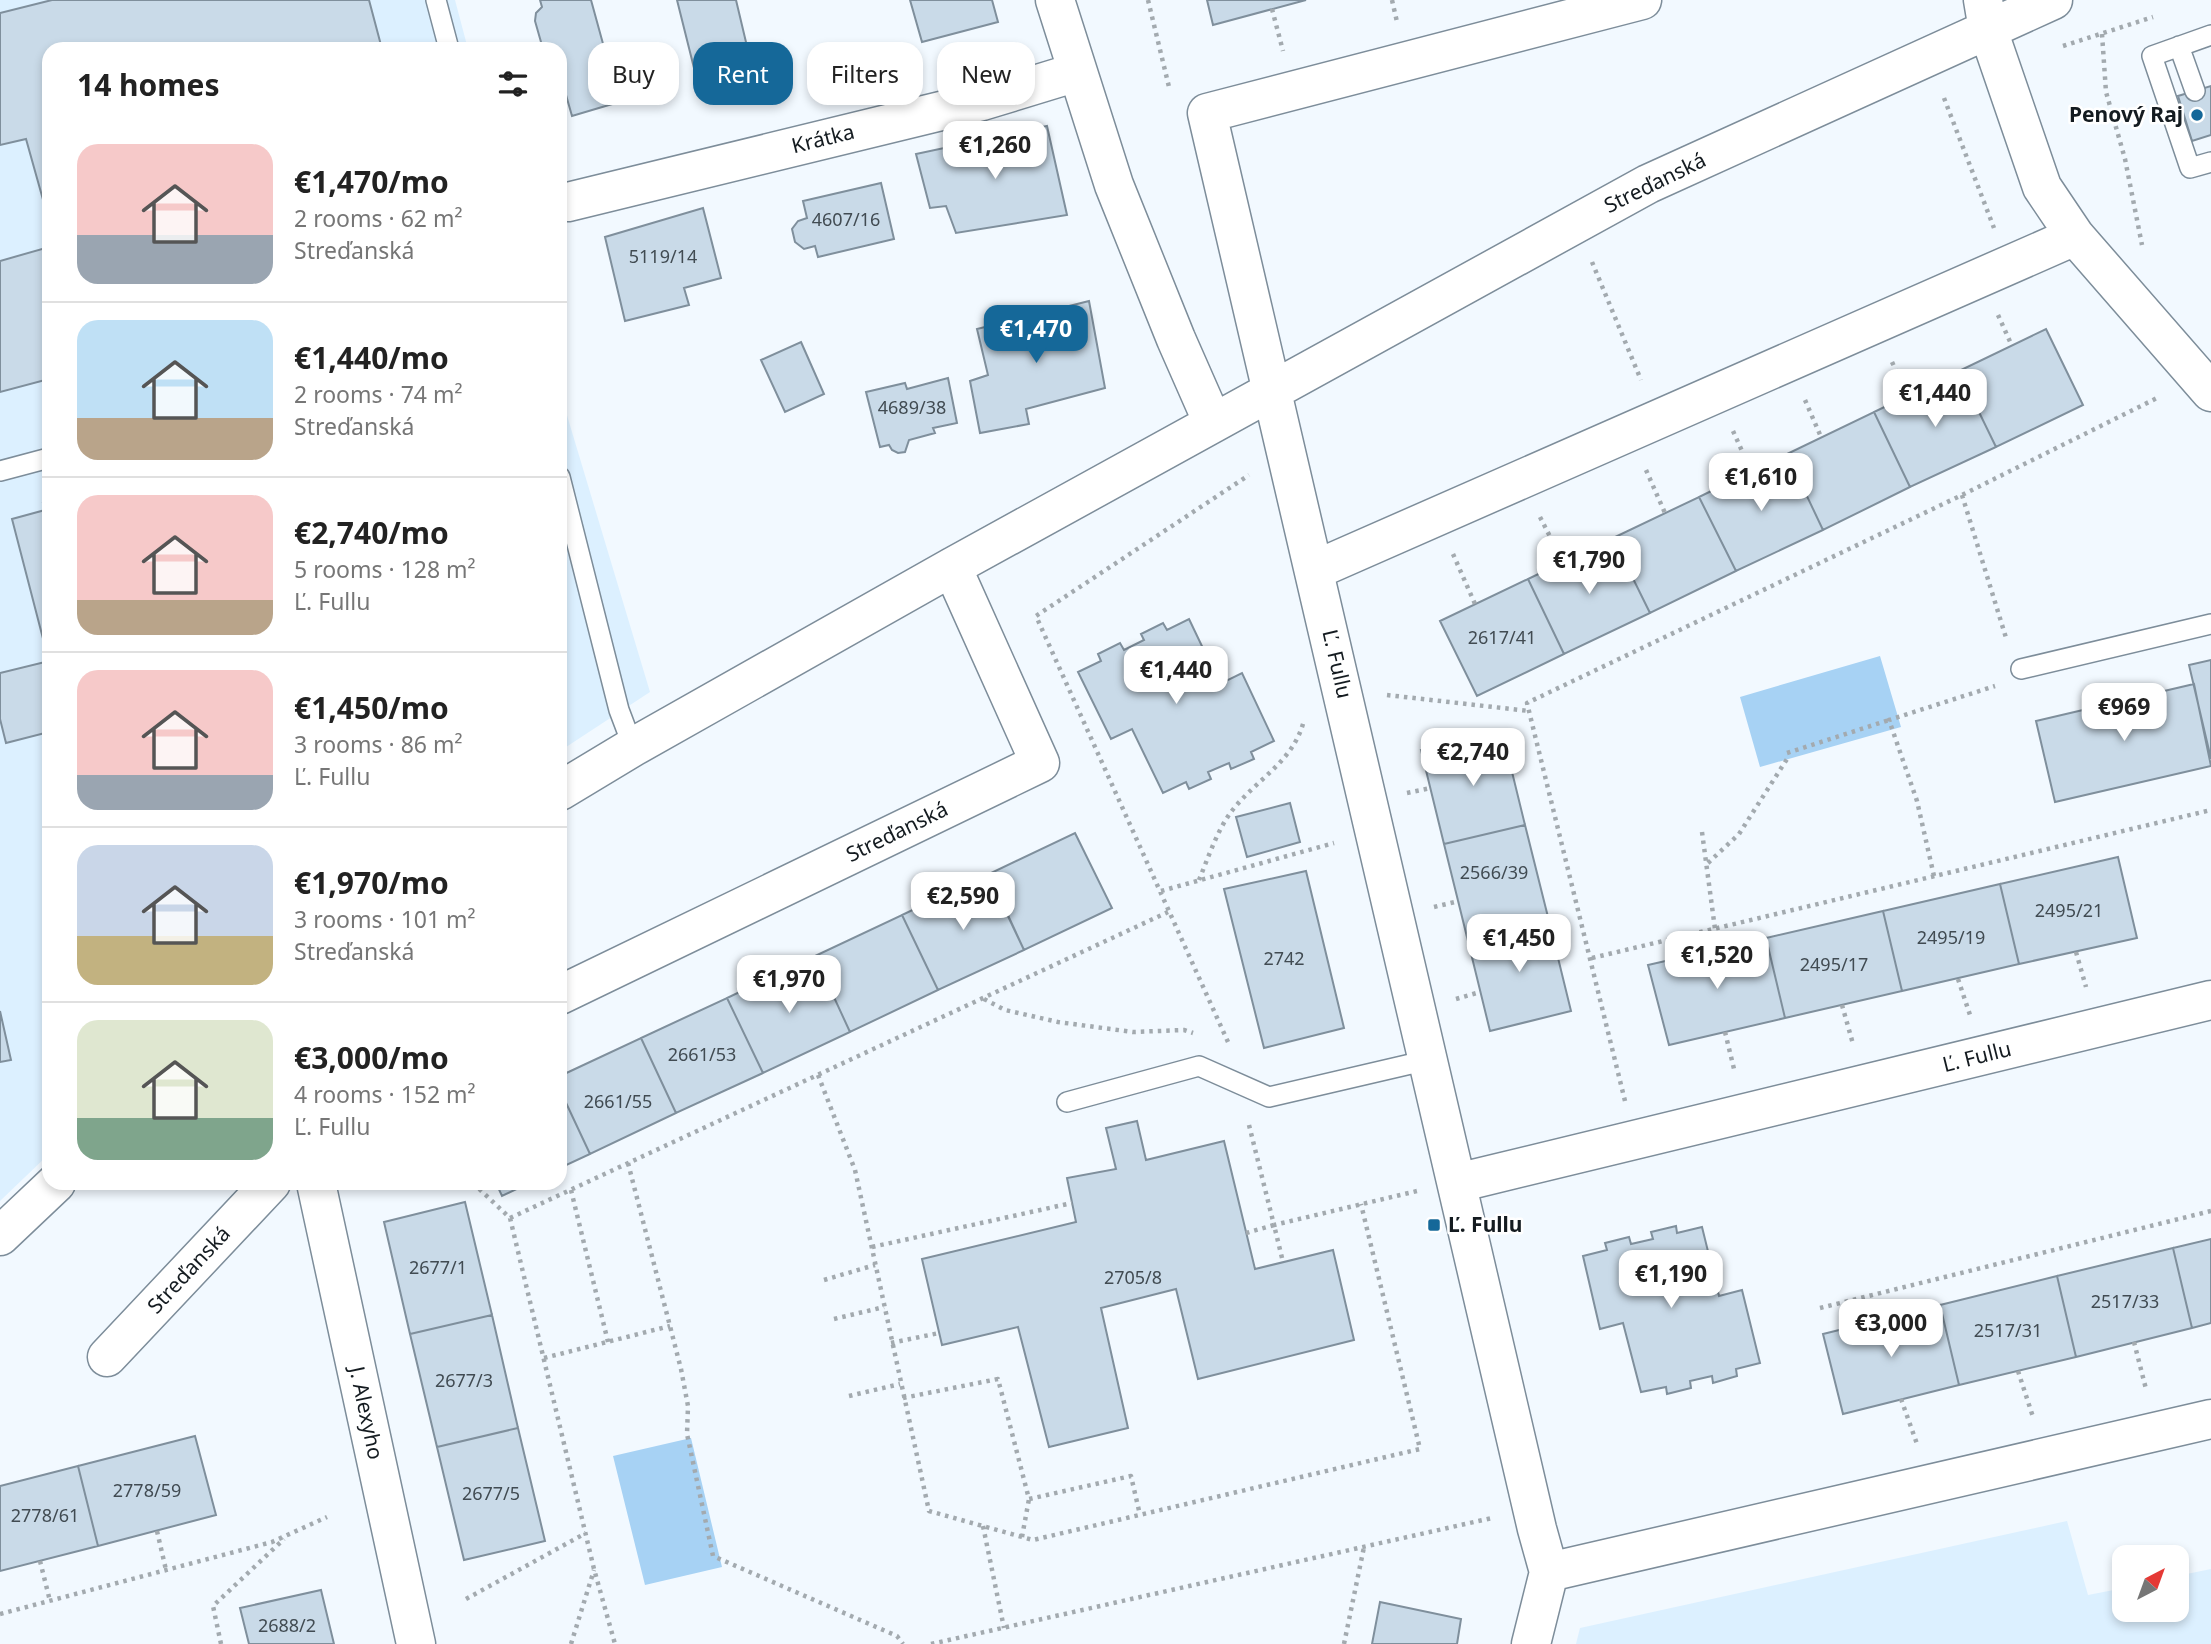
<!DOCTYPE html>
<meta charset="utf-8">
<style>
:root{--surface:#fff;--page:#f2f2f2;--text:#222;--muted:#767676;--line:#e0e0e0;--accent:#156899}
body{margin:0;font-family:"Noto Sans",sans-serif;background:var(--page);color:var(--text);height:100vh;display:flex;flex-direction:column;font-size:26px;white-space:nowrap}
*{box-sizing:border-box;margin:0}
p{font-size:23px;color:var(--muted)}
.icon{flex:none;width:38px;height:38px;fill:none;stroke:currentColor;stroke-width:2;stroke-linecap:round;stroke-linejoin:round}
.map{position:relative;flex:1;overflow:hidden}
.sheet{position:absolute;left:42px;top:42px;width:525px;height:1148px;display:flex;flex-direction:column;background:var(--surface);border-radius:21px;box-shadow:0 4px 10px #0003}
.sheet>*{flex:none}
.top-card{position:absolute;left:588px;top:42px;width:665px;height:63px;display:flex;gap:14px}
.needle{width:46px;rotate:41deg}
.fabs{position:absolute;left:2112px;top:1545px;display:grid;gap:14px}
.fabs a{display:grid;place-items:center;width:77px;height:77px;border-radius:14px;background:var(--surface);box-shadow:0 4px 10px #0003;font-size:35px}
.price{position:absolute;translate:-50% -60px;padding:0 16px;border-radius:14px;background:#fff;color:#222;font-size:23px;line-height:46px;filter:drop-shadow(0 2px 4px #0008)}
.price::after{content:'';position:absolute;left:50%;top:42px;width:21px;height:16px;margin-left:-10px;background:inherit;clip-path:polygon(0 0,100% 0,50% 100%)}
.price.active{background:var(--accent);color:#fff}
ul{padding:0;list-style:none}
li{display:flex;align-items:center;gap:21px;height:175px;padding:0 35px}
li+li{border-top:2px solid var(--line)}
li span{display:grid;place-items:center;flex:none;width:196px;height:140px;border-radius:21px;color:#555}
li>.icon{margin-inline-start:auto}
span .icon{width:84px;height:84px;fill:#fffc;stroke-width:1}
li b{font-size:30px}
h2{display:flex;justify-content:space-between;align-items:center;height:84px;padding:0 35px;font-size:30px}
.chip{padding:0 24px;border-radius:21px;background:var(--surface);box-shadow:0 4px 10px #0003;font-size:24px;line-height:63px}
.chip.active{background:var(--accent);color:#fff}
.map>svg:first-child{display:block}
</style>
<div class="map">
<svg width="2211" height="1644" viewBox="0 0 2211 1644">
<rect width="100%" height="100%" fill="#f2f9ff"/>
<path fill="#dcf0ff" d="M0,0H455L468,49H49V1154L0,1201Z
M560,392L650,692L560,751Z
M2067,1521L2088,1595L2124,1588V1610H2177V1576L2211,1569V1644H1576L1580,1628Z"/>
<path fill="#a7d2f4" d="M1880,656L1901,727L1760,767L1740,697Z
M691,1438L722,1567L645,1585L613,1456Z"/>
<path fill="#c9dae8" stroke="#7f8f9c" stroke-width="2" d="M52,0H369L382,49H49V221L26,139L0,145V13Z
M540,0H591L619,102L572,116L560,74V49H543L535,21L536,13L542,7Z
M677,0H736L750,59L724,65L725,70L717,72L716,67L695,72Z
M910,0H992L998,22L922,42Z
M1207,0H1306L1213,25Z
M2211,86V135L2192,141L2178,96Z
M1047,126L1067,215L956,233L946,206L930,208L916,154Z
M881,183L894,239L818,257L815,246L804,249L795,242L792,229L798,221L807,218L803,201Z
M703,208L721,278L684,288L689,305L625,321L605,237Z
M49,247V379L0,392V261Z
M1089,301L1105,388L1026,409L1029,424L980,433L970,381L988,375L977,329Z
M2046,329L2083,405L1996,447L1959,371Z
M801,342L824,394L785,412L761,360Z
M1959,371L1996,447L1910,487L1874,412Z
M948,378L957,423L933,428L935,433L909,440L905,452L898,453L892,450L889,445L880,447L866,392L905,383L907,389Z
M1874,412L1910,487L1823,530L1787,454Z
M1787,454L1823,530L1736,571L1699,497Z
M1699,497L1736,571L1650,613L1613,538Z
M49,501V654H47L12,519L45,510L43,503Z
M1613,538L1650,613L1564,654L1528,579Z
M1528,579L1564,654L1477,696L1440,621Z
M1189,619L1220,684L1242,673L1274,741L1251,752L1254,759L1231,769L1229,763L1208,772L1211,779L1189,789L1186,782L1163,793L1132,729L1111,739L1078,672L1101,661L1098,654L1120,643L1124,650L1144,640L1141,634L1163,623L1167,630Z
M2211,660V759L2189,665Z
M49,661V732L6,743L0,719V673Z
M2194,684L2211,766L2055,802L2036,721Z
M1502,731L1525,825L1444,844L1421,750Z
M1290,803L1300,842L1247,857L1236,817Z
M1525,825L1548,917L1467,937L1444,844Z
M1075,833L1112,908L1024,950L989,874Z
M2118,857L2137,938L2019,964L2000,884Z
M1306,871L1344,1028L1264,1048L1224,889Z
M988,874L1024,950L938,990L902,915Z
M2000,884L2019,964L1902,991L1883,911Z
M1883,911L1902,991L1785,1018L1766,938Z
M902,915L938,990L850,1032L815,956Z
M1548,917L1571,1011L1490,1031L1467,937Z
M1766,938L1785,1018L1669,1045L1648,965Z
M815,956L850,1032L763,1073L727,998Z
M727,998L763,1073L676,1113L641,1038Z
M0,1011L11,1060L0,1062Z
M641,1038L676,1113L590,1154L560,1090V1076Z
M560,1090L590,1154L560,1168Z
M1137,1121L1146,1160L1224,1141L1255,1269L1333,1250L1354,1340L1198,1379L1176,1289L1101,1308L1128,1428L1049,1447L1018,1327L942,1345L922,1259L1076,1222L1067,1178L1116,1169L1106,1128Z
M496,1183H529L502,1196Z
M465,1202L492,1315L410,1334L384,1222Z
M1676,1226L1677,1233L1702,1227L1719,1296L1742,1290L1760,1363L1736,1369L1737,1376L1713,1383L1712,1376L1690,1381L1691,1388L1667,1394L1666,1387L1641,1392L1623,1323L1600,1329L1583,1256L1607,1250L1605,1243L1629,1237L1631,1244L1653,1239L1651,1232Z
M2211,1239V1323L2192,1328L2173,1248Z
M2173,1248L2192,1328L2076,1357L2057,1276Z
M2057,1276L2076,1357L1959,1385L1940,1305Z
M1940,1305L1959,1385L1843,1414L1823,1334Z
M492,1315L518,1428L437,1447L410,1334Z
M518,1428L545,1541L464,1560L437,1447Z
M195,1436L216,1515L98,1546L78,1466Z
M78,1466L98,1546L0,1571V1486Z
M321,1590L334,1644H249L240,1608Z
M1380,1602L1461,1619L1457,1644H1372Z"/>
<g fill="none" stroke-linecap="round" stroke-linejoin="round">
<g stroke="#7d8d9a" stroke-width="22">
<path id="lane" d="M436,0L449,49
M2211,35L2152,56L2190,168L2211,162
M2179,46L2195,91
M0,471L49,458
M560,477L619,710L633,747
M2021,669L2211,624
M1067,1102L1199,1066L1269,1097L1428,1060"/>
</g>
<g stroke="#7d8d9a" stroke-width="41">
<path id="street" d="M1055,0L1114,185L1176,339L1213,423
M1642,0L1207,113L1537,1529L1549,1572L2211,1419
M1983,0L1988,30L2042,187L2075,236L2211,392
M568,202L982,101L1077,72
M1315,570L2075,236
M560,791L633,747L952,567L1648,184L2053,0
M560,995L1040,763L952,567
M316,1183L416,1644
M1457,1183L2211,1000
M0,1236L56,1183
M107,1357L271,1183
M1531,1644L1549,1572"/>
</g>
<path stroke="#a3aaaf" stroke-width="4.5" stroke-dasharray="3.5 5" stroke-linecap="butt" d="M1148,0L1169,87
M1392,0L1397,22
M1272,9L1283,51
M2102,34L2106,92L2125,159L2142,245
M2063,46L2153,17
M1944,98L1994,228
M1592,262L1641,380
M1998,315L2012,346
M1892,362L1908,396
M1805,400L1821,437
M1733,431L1751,471
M1646,470L1665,513
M1962,495L2007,641
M1540,517L1563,562
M1453,554L1475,604
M1387,695L1529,711
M1787,753L1889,720
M1407,793L1431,788
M1702,832L1715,929
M1708,863L1739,834L1787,759
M1934,876L1917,801L1889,720L1995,686
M1199,880C1208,858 1217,831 1231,812C1256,779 1294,762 1304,720
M1161,891L1334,843
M1434,907L1459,901
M2076,952L2086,987
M1592,958L2211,810
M1958,979L1970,1015
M984,999L1005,1010L1058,1022L1133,1032L1184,1030L1193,1033
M1456,999L1480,992
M1842,1005L1853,1044
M1725,1032L1735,1073
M1228,1042L1036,616L1249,475
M818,1075L855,1170L929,1511L1033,1540L1420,1449L1361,1204
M1625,1101L1527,703L1962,495L2159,397
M1249,1125L1274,1225L1417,1191
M628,1163L681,1369L688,1406L687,1434L713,1556L897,1636L903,1644
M473,1183L510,1218L594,1569L615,1644
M571,1190L608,1342
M510,1218L1168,912
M1246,1233L1274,1225L1283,1262
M872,1247L1072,1203
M824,1280L875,1265
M1820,1308L2211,1211
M834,1319L884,1307
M2134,1342L2146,1389
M891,1343L939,1333
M544,1358L670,1326
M2018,1371L2033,1417
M849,1396L900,1384
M903,1398L998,1379L1029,1499L1131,1476L1140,1515
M1901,1399L1917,1444
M983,1526L1004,1628
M157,1531L166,1570
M1022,1537L1029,1499
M40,1561L50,1601
M466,1599L586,1533
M0,1614L272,1542L327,1517
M221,1644L213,1606L284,1539
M571,1644L594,1570
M931,1644L1492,1518
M1344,1644L1364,1547"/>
<use href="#lane" stroke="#fff" stroke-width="19"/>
<use href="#street" stroke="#fff" stroke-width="38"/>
</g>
<g fill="#156899" stroke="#fff" stroke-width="2.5">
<circle cx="2197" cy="115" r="7"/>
<rect x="1427" y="1218" width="14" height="14" rx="3.5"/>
</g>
<g text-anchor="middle" stroke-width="5" stroke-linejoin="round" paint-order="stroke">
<g font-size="18" fill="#414b52">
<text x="846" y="226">4607/16</text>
<text x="663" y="263">5119/14</text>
<text x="912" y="414">4689/38</text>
<text x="1502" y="644">2617/41</text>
<text x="1494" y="879">2566/39</text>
<text x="2069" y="917">2495/21</text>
<text x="1951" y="944">2495/19</text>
<text x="1284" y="965">2742</text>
<text x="1834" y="971">2495/17</text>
<text x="702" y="1061">2661/53</text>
<text x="618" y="1108">2661/55</text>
<text x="438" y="1274">2677/1</text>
<text x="1133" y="1284">2705/8</text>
<text x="2125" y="1308">2517/33</text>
<text x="2008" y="1337">2517/31</text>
<text x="464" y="1387">2677/3</text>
<text x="147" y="1497">2778/59</text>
<text x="491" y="1500">2677/5</text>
<text x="45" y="1522">2778/61</text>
<text x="287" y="1632">2688/2</text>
</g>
<g font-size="21" font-weight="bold" fill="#141b20" stroke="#fff" text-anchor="end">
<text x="2183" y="122">Penový Raj</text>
<text x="1448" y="1232" text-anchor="start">Ľ. Fullu</text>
</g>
<g font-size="21" fill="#141b20" stroke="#fff">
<text transform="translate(823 139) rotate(-14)" y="7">Krátka</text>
<text transform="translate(1655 183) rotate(-26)" y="7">Streďanská</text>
<text transform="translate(1337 664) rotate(77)" y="7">Ľ. Fullu</text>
<text transform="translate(897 832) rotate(-26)" y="7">Streďanská</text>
<text transform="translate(1977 1057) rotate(-14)" y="7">Ľ. Fullu</text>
<text transform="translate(189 1270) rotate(-47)" y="7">Streďanská</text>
<text transform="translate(366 1413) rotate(78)" y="7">J. Alexyho</text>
</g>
</g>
</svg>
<div class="fabs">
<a><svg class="needle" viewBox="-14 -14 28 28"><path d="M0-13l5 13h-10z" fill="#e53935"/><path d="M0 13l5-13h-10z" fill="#767676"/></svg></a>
</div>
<b class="price" style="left:995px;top:181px">€1,260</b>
<b class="price active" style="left:1036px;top:365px">€1,470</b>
<b class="price" style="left:1935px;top:429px">€1,440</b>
<b class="price" style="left:1761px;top:513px">€1,610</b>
<b class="price" style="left:1589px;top:596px">€1,790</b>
<b class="price" style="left:1176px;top:706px">€1,440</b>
<b class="price" style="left:2124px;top:743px">€969</b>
<b class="price" style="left:1473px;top:788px">€2,740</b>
<b class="price" style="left:963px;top:932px">€2,590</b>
<b class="price" style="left:1519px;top:974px">€1,450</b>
<b class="price" style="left:1717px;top:991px">€1,520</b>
<b class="price" style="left:789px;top:1015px">€1,970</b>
<b class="price" style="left:1671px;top:1310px">€1,190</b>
<b class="price" style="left:1891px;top:1359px">€3,000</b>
<div class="top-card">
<a class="chip">Buy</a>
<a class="chip active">Rent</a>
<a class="chip">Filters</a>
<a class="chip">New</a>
</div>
<section class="sheet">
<h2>14 homes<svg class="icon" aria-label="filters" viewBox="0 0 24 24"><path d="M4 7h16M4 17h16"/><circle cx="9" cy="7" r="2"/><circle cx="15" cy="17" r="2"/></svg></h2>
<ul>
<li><span style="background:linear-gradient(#f6c9c9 65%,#9aa5b1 0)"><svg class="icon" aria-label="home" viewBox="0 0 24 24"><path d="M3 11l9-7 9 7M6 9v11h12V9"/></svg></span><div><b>€1,470/mo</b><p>2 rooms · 62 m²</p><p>Streďanská</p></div></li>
<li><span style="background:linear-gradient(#bfe0f5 70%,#b9a48a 0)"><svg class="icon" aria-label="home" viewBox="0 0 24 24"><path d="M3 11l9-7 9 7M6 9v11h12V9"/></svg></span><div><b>€1,440/mo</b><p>2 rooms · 74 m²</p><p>Streďanská</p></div></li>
<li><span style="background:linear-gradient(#f6c9c9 75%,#b9a48a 0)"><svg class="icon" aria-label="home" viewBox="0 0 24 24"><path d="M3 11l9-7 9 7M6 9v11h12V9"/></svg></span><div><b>€2,740/mo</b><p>5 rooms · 128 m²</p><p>Ľ. Fullu</p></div></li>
<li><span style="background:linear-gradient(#f6c9c9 75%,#9aa5b1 0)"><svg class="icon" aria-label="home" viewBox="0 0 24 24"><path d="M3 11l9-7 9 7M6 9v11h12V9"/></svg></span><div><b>€1,450/mo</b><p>3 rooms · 86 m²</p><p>Ľ. Fullu</p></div></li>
<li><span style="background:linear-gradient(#c9d6e8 65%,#c2b280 0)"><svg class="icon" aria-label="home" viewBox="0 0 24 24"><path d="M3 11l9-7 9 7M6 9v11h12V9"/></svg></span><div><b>€1,970/mo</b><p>3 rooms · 101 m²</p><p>Streďanská</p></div></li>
<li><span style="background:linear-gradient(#dfe7d0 70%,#7fa58c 0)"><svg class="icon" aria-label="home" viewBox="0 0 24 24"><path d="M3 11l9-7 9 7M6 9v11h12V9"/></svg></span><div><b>€3,000/mo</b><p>4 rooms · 152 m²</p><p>Ľ. Fullu</p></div></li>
</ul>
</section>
</div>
